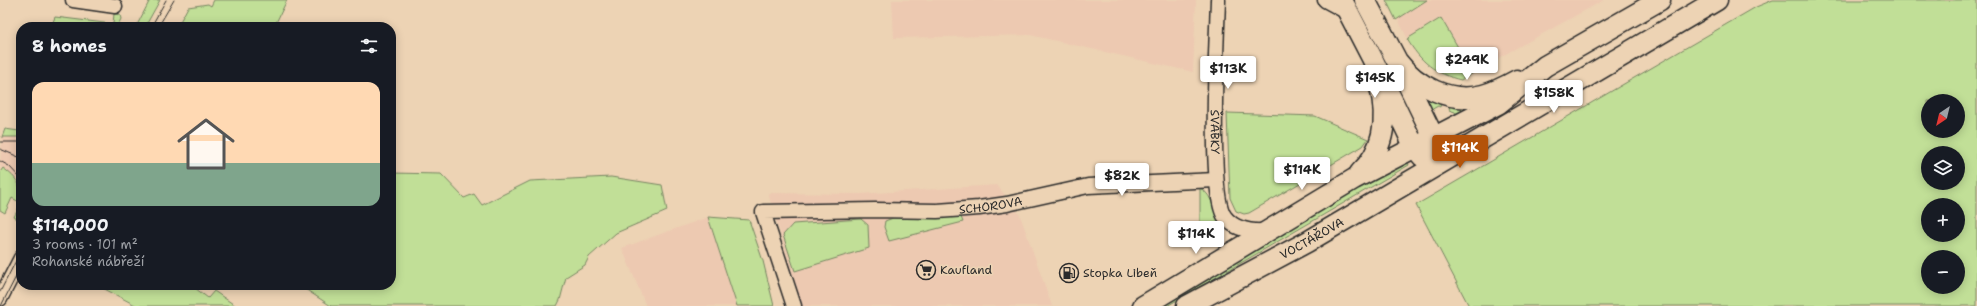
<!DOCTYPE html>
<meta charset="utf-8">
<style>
:root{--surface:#171b24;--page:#20242c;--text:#f1f3f6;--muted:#9ea1a6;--line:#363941;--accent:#b45309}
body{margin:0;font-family:"Shantell Sans",sans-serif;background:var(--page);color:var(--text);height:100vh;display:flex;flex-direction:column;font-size:15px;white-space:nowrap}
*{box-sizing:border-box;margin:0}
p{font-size:13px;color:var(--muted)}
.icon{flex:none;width:22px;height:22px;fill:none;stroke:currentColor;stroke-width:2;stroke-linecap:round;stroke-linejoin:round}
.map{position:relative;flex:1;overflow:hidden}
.panel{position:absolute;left:16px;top:22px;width:380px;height:268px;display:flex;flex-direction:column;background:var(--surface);border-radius:16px;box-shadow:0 2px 10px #0003}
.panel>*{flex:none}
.needle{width:26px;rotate:215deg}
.buttons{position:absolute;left:1921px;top:94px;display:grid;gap:8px}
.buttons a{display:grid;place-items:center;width:44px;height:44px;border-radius:50%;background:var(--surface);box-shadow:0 2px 10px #0003;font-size:20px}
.price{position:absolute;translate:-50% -34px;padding:0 9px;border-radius:4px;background:#fff;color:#222;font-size:13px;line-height:26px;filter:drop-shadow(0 1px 2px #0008)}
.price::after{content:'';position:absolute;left:50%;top:24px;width:12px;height:9px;margin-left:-6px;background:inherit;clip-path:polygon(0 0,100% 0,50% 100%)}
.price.selected{background:var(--accent);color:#fff}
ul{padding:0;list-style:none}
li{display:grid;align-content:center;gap:8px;height:212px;padding:0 16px}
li+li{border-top:1px solid var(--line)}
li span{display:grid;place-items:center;height:124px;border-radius:12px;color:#555}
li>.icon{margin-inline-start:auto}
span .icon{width:72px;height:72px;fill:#fffc;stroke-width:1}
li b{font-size:17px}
h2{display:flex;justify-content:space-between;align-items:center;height:48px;padding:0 16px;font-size:17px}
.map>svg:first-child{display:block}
</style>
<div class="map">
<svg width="1977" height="306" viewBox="0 0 1977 306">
<rect width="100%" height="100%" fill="#edd3b4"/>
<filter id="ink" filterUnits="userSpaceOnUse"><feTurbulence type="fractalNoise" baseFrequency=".025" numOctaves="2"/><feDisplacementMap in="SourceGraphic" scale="8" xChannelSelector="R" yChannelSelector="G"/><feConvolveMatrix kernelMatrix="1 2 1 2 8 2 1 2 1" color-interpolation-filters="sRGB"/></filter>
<g filter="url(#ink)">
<path fill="#edc9b1" d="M892,0H1196L1193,72L1030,35L894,38Z
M1388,0H1604L1460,79L1413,49Z
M2,137H21V188L12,175L0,166Z
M997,185L1020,215L1052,306H802L768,193L860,194Z
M708,217L737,306H646L622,248Z"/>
<path fill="#c1df97" stroke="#768561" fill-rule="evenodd" d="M150,0H160L145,27H136Z
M214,0H287L274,27H177L188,7L208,4L211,6Z
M1349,0H1355L1418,119L1414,121Z
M1386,0H1427L1396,20Z
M1773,0H1977V306H1469L1416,205L1756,7ZM1928,101H1958V131H1928ZM1928,153H1958V183H1928ZM1928,205H1958V235H1928ZM1928,257H1958V287H1928Z
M114,14L120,15L121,19L117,27H55L53,22L55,17L113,24Z
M1441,18L1473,73L1461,80C1435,74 1420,61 1407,39Z
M1424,97L1441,103L1440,107L1438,106L1429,111Z
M1450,105L1472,107L1459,118L1455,112L1449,110Z
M1227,113L1315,116L1368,139L1363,146L1249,213L1244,214L1236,211L1230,198Z
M21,128V137H2L5,129L19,131Z
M1406,158L1409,165L1167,306H1159Z
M3,168C18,179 21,184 21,203L12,198L5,213L0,210V172Z
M391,173L441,174L464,198L474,194L482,205L530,181L611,177L662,185L667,211L616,233L589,257L585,265L566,277L560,300L557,306H331L299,285H391Z
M1200,188C1214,195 1213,214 1224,227L1200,243Z
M21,203V221L14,217Z
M708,217L749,220L763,261L774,306H737Z
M961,217L963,222L889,241L884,227L885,221L893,218Z
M861,219L868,225L869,248L795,271L783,235L793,224Z
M97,285H191L208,298L214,291L236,306H137Z"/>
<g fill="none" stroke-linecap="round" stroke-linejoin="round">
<g stroke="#2b2b2b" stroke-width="17">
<g id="minor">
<path d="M73,0L115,6"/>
<path id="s1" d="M1218,0C1217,36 1208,196 1225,217C1235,230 1251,232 1267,231"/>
<path d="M1325,0L1349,13"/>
<path d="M0,299L21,258"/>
<path id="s2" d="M794,306L763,212L875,210L937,211L979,208L1007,204L1088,186L1216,180"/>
</g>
</g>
<g stroke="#2b2b2b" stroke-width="23">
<g id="secondary">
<path d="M1342,0L1372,58L1415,148L1423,157"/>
<path d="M1365,0L1397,61C1416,86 1450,104 1483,95C1495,92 1506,86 1517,80"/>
<path d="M1402,72L1434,138L1437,150"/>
<path d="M1360,173C1385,149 1388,119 1380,87"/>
<path d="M1143,306L1354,179L1498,104L1545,66L1660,0"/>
<path id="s3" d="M1187,306L1307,242L1717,0"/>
</g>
</g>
<use href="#minor" stroke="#edd3b4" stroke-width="14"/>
<use href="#secondary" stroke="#edd3b4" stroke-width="20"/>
<path stroke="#2b2b2b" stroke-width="1" d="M151,27L166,0
M158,27L174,0
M0,142H21
M0,149L21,158
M0,161L9,166L21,179
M0,292L21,251
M1,306L21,267"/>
</g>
</g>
<defs>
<g id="supermarket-ring" transform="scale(1)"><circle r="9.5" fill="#edd3b4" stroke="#2b2b2b" stroke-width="1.5"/><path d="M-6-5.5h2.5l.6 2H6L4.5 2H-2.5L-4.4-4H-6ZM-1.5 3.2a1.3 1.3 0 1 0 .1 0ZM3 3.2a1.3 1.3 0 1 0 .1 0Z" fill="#2b2b2b"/></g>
<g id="fuel-ring" transform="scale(1)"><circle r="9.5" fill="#edd3b4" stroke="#2b2b2b" stroke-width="1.5"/><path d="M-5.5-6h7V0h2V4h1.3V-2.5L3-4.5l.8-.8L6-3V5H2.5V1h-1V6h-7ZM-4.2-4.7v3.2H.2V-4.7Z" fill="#2b2b2b"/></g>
</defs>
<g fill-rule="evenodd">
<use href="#supermarket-ring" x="926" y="270"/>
<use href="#fuel-ring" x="1069" y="273"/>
</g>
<g text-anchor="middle" stroke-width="3.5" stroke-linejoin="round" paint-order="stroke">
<g font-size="12" fill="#2b2b2b" stroke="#edd3b4">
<text dy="4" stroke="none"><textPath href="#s1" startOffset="132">ŠVÁBKY</textPath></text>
<text dy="4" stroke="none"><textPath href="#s2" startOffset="327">SCHOROVA</textPath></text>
<text dy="4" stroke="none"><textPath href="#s3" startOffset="142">VOCTÁŘOVA</textPath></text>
</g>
<g font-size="12" fill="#2b2b2b" stroke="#edd3b4" text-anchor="start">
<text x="940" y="274">Kaufland</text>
<text x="1083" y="277">Stopka Libeň</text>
</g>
</g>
</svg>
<div class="buttons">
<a><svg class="needle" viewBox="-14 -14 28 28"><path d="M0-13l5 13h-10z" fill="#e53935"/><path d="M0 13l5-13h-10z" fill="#9ea1a6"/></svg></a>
<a><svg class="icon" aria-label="layers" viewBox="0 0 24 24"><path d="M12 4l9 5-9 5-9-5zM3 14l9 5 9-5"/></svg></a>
<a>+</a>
<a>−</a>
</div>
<b class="price" style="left:1467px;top:81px">$249K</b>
<b class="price" style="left:1228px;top:90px">$113K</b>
<b class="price" style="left:1375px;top:99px">$145K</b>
<b class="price" style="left:1554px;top:114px">$158K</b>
<b class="price selected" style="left:1460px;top:169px">$114K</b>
<b class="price" style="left:1302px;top:191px">$114K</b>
<b class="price" style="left:1122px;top:197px">$82K</b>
<b class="price" style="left:1196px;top:255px">$114K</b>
<section class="panel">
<h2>8 homes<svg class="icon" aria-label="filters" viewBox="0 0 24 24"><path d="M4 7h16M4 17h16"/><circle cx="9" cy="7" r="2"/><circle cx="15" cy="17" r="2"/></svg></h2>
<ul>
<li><span style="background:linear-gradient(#ffd9b3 65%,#7fa58c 0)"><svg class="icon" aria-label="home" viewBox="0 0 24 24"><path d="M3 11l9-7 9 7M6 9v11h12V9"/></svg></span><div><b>$114,000</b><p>3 rooms · 101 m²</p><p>Rohanské nábřeží</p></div></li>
</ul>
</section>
</div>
